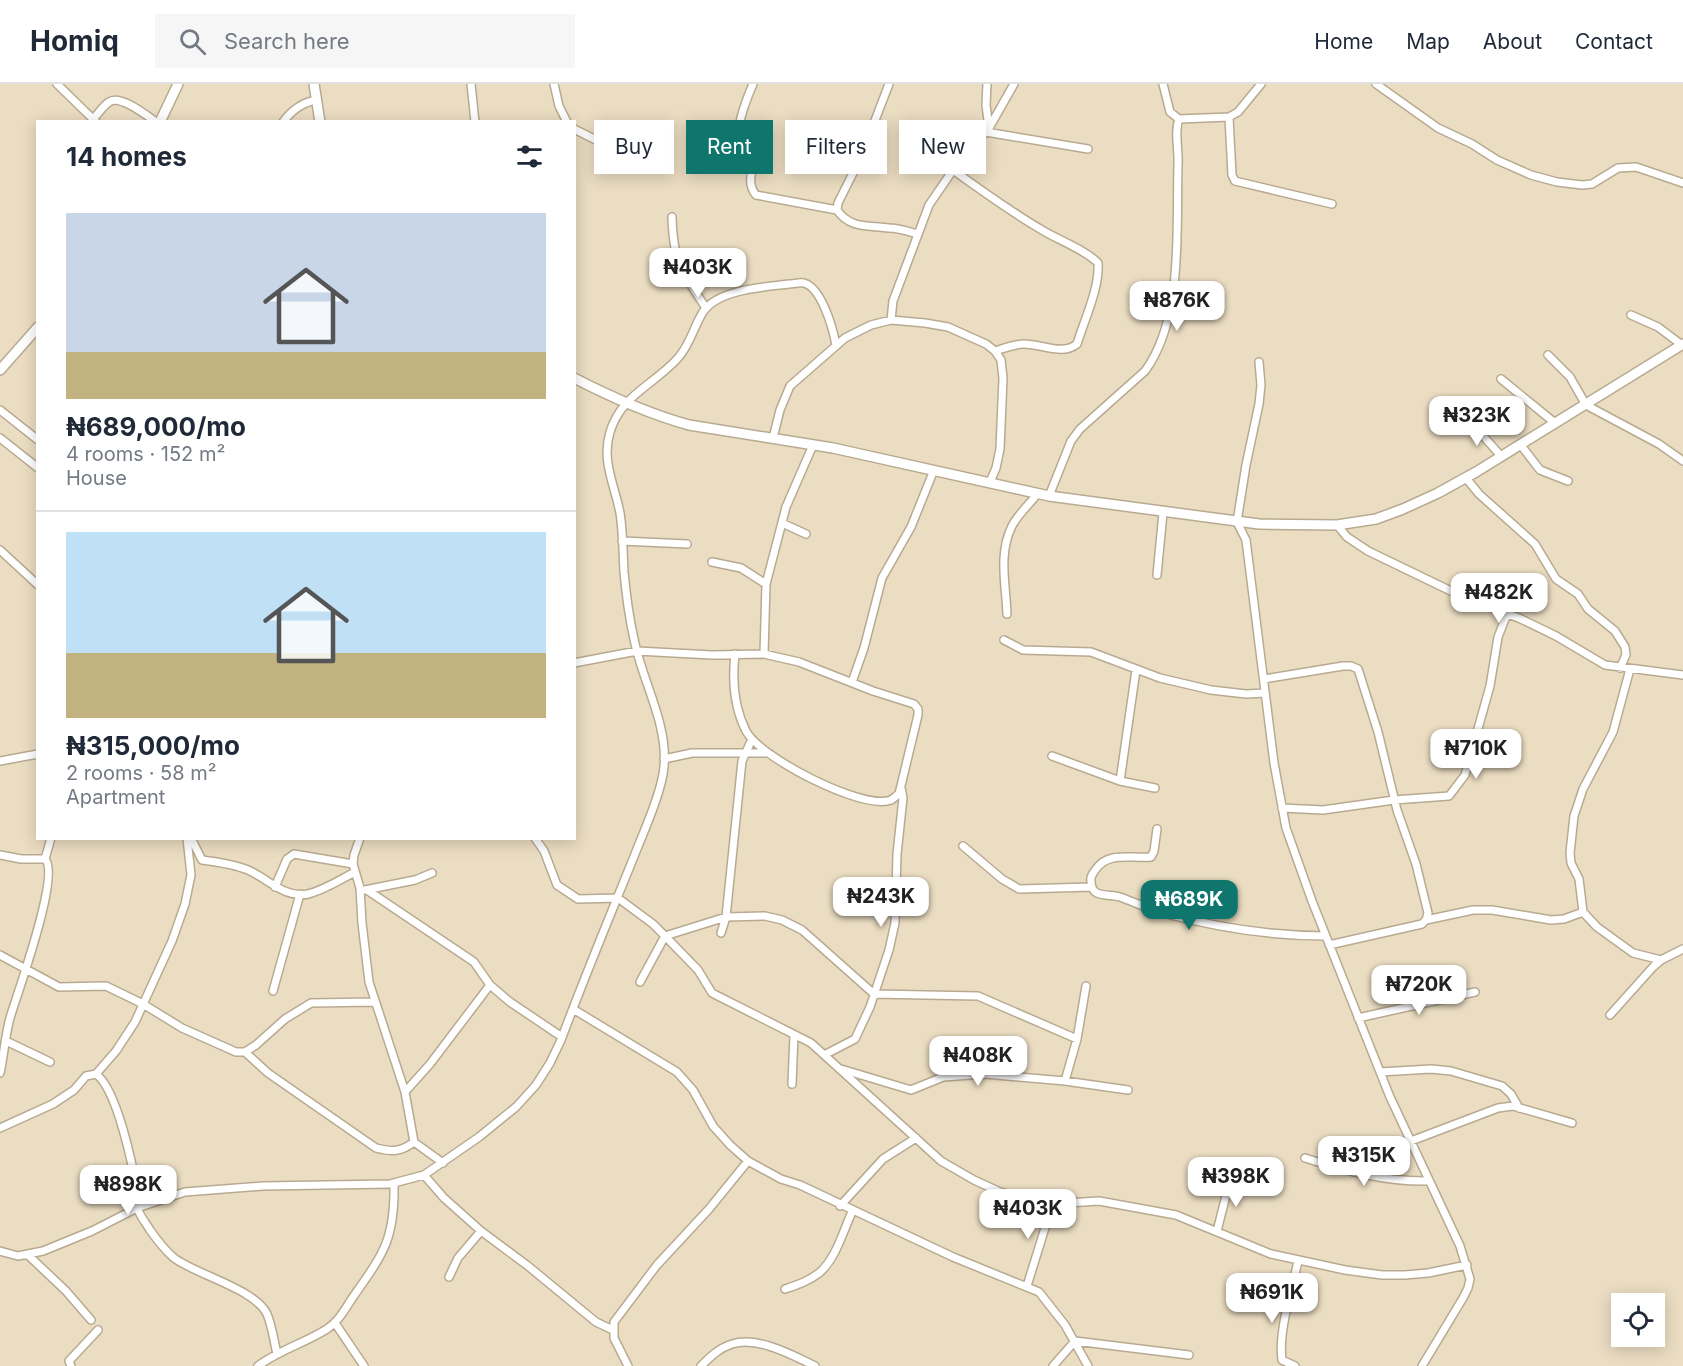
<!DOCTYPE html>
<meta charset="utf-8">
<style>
:root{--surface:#fff;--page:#f6f6f7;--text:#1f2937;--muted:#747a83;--line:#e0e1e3;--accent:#0f766e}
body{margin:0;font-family:Inter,sans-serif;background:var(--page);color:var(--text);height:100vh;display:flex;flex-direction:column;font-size:22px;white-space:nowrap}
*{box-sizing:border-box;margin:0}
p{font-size:20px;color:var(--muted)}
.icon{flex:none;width:33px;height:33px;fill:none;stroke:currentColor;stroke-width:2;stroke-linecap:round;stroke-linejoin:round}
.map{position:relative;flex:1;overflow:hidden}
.side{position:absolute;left:36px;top:36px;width:540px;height:720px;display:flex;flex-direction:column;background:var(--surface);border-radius:0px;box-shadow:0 3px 15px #0003}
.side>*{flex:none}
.top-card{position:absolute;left:594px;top:36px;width:570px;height:54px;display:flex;gap:12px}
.tools{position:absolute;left:1611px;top:1209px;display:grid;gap:12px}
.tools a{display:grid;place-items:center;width:54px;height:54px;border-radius:0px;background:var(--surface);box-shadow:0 3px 15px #0003;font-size:30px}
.price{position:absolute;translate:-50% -51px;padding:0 14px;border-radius:12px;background:#fff;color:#222;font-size:20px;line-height:39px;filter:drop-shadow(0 2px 3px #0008)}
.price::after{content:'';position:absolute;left:50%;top:36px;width:18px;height:14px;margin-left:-9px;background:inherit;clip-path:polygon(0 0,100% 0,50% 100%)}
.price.selected{background:var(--accent);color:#fff}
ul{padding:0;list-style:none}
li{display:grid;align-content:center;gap:12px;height:318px;padding:0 30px}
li+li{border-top:2px solid var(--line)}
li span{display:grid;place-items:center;height:186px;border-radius:0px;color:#555}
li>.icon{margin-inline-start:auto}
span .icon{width:108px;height:108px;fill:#fffc;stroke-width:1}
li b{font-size:26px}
h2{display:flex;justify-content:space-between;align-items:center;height:72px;padding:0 30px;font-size:26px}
.tag{padding:0 21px;border-radius:0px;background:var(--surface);box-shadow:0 3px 15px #0003;font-size:21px;line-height:54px}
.tag.selected{background:var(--accent);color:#fff}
header{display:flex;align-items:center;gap:36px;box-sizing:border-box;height:84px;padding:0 30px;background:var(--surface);border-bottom:2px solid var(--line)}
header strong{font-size:28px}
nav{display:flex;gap:33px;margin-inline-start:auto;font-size:21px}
.search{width:420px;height:54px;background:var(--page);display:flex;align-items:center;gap:15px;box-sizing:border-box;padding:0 21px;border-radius:0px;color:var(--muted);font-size:22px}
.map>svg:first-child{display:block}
</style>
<header>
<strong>Homiq</strong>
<div class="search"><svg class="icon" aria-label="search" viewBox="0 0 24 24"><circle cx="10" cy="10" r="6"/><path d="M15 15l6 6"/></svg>Search here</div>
<nav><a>Home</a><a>Map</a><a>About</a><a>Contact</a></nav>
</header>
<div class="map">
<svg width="1683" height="1282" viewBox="0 0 1683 1282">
<rect width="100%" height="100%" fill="#ebddc2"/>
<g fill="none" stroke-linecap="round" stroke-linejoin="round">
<g stroke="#b8aa90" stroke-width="10">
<path id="minor" d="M57,0L96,38
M471,0L475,38
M554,0L559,22L567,38
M753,0C749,9 737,39 740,46C744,54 753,56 756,64C756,80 744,97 756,111L837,126
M889,0L861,73L838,119L837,126C850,145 868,141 889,144C899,144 907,147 917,150
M987,0L986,21L989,44
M1163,0L1170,28L1179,35L1229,33L1238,28L1261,0
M1376,0L1438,44L1472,60L1497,76L1531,91L1557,98L1582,101L1592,100L1618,84L1636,83L1683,99
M1229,33L1232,91L1235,97L1332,120
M93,35C98,30 103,22 109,18C120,10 146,31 156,38
M283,38C292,26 302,18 317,16
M574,45L616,66
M986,48L1088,65
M953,86C982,107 1011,128 1042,146C1058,156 1086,166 1098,179C1100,203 1084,237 1077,260C1062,272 1042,260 1024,260C1015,260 1005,264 995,267
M672,133C673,178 682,188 706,224
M1631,231L1658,243L1682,261
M891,236L893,217L929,121L953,86L989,44L1014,0
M1548,271L1570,293L1586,321L1659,360L1683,377
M1259,278L1261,301L1259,320L1246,381L1237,438L1246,456L1274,679L1286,744L1312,817L1390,1013L1460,1162L1470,1195L1468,1204L1463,1214L1422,1282
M1501,295L1555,339
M0,326L38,356
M1463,339L1477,345L1501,372
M0,354L38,384
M773,354L780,326L790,302L845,254L871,241L891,236L925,239L948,243L986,260L995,267L1001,276L1003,294L1000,365L996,384L990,398
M1520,360L1540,386L1568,397
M1466,394L1479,410L1535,460L1556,495L1578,510L1588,525L1615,547L1625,563L1626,571L1620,584
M1049,412L1071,357L1080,345L1145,287C1184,234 1176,144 1178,81C1179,66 1174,48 1179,35
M782,439L806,450
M1337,441L1347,453L1368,467L1453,508L1521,535L1556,552L1605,581L1683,591
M622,457L687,460
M0,466L38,501
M712,478L741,484L766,500L764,570
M1157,491L1163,429
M766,500L786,423L813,361
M1007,530C1006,501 998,470 1012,442C1018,430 1030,420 1038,409
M1004,556L1023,566L1091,568L1160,594L1211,606L1246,610L1265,609
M574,579L637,567L712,571L764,570L799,578L873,607L914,620L918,625V631L899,710C896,712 894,714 891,716C863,727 759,673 746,647C734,623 732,596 735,570
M1264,595L1343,582H1351L1358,585L1378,648L1397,726L1416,780L1428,829L1426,836L1422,840L1329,861
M852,598L864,564L882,494L911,443L934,386
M1052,672L1120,697L1136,586
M664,675L692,669H768
M0,677L38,670
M1120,697L1155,704
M1282,724L1323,726L1394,716L1449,712L1465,691L1490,602L1498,553L1507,530
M1157,745L1154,767L1151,773C1131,775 1109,767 1096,785C1093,789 1090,793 1091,797C1091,802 1093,807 1097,809C1104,812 1113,811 1120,813C1134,818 1148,825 1163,829C1215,843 1272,852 1326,852
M191,754L202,776C218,778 233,780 248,786C267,794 285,815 308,810C325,806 341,795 355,788
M360,754L354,771L353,780L360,804L362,839L369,898L405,1008L414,1058L443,1079
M535,754L544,767L557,801L578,815L618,814L653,840L665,852L698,886L712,909L811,959L941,1077L974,1096L1000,1108L1033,1116L1053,1118L1071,1125L1067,1119L1099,1117L1176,1131L1271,1170L1345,1186L1382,1191H1405L1428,1189L1467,1181
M963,762L1002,795L1019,805L1092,803
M0,771L21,775H45C61,790 17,910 10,934C5,952 4,971 0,989
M45,775L51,754
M275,803L287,775L294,770L353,780
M365,806L415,796L432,789
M367,806L474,878L490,901L510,918L562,953
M1583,828L1579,795L1571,779L1570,769L1574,732L1583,705L1613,648L1630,585
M1426,836L1473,826H1492L1551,836L1564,835L1583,828L1597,843L1633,869L1661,876
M721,849L726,833L742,677L752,655
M0,871L59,903L106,902L143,920L182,944L236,968H245L256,961L285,935L311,919L375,918
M640,898L665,852L726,833L765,832L782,836L802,846L874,910L978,912L1077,955
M273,907L300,810
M573,925L677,988L693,1006L713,1042L730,1061L748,1077L781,1095L800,1101L953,1173L1039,1208L1065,1241L1088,1282
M1610,931L1653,883L1661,876L1683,865
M1358,934L1475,908
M6,957L50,978
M245,968L268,989L376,1064C392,1068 401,1068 414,1058
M826,970L855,955L870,923L889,866L895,839L897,770L903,714L901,704
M841,985L911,1006L943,993L985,990L1065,997L1128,1006
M1380,988L1431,985L1451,987L1502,1002L1511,1010L1519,1024
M96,990L116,967L135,938L172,857L185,820L191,791L187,754
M1065,997L1077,955L1086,902
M792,1000L794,951
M405,1008L430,980L490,901
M0,1044L53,1020L74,1006L86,992L96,990C117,1005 133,1082 137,1109C137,1113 136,1118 137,1122C138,1130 146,1139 150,1146C157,1156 165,1166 174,1174C197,1191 255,1205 267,1230C272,1242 274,1257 277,1270
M1411,1057L1498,1024L1513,1022L1572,1039
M1305,1074C1346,1087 1386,1098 1429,1097
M424,1091L444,1114L481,1147L528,1182L596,1238L613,1246
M840,1122L883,1075L916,1054
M1217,1147L1230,1096
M0,1167L18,1172L43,1167L92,1147L137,1124L185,1108L263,1102L390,1100L424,1091L479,1053L516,1023L536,1001L550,979L561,956C584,894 610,832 635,770C644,747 662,707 664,683C668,639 642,597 634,555C629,533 626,510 624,488C623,468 623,448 620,429C615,402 601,377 610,348C621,311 654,301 678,274C690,261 694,242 703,228C718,205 765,203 789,200C794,200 799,198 804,199C822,204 833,245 836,261
M28,1171L66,1207L91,1236
M449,1193L458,1174L481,1147
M1027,1202L1053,1118
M785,1205C797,1201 809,1197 819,1189C836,1175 843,1147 852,1128
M335,1239L364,1282
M71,1282L69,1277L98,1246
M258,1282C279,1266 305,1259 327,1245C339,1237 345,1225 353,1213C384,1169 395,1155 394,1100
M628,1282L614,1254V1238L657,1181L709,1125L748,1077
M701,1282C710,1273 719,1264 732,1260C758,1252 792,1271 815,1282
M1053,1282L1075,1257L1189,1271
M1295,1282L1282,1276C1278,1247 1292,1206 1298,1177"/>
</g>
<g stroke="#b8aa90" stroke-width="12">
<path id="secondary" d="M314,0L320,38
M160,38L178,0
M0,286L38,243
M574,294C611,313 649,330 689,341L833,364L1049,412L1259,440L1337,441L1376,435L1403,425L1438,409L1476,388L1683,260"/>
</g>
<use href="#minor" stroke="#fff" stroke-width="7"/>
<use href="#secondary" stroke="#fff" stroke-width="9"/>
</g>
</svg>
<div class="tools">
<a><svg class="icon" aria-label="locate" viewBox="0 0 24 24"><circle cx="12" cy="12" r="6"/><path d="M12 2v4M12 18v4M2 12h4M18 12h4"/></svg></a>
</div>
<b class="price" style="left:698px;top:215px">₦403K</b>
<b class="price" style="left:1177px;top:248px">₦876K</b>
<b class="price" style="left:1477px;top:363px">₦323K</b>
<b class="price" style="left:1499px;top:540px">₦482K</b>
<b class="price" style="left:1476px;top:696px">₦710K</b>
<b class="price" style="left:881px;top:844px">₦243K</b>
<b class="price selected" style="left:1189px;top:847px">₦689K</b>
<b class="price" style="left:1419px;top:932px">₦720K</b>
<b class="price" style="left:978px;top:1003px">₦408K</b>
<b class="price" style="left:1364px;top:1103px">₦315K</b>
<b class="price" style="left:1236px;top:1124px">₦398K</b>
<b class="price" style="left:128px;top:1132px">₦898K</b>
<b class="price" style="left:1028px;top:1156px">₦403K</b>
<b class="price" style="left:1272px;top:1240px">₦691K</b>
<div class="top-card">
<a class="tag">Buy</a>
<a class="tag selected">Rent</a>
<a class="tag">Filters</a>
<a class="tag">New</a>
</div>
<section class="side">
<h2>14 homes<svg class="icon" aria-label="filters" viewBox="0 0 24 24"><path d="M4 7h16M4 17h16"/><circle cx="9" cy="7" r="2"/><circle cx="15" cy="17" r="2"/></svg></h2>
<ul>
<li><span style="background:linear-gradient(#c9d6e8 75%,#c2b280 0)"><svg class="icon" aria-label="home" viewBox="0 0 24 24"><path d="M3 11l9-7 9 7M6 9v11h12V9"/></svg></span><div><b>₦689,000/mo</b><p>4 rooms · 152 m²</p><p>House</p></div></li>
<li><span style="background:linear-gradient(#bfe0f5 65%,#c2b280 0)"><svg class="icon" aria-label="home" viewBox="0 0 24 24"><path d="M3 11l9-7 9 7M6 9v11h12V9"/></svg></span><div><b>₦315,000/mo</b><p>2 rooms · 58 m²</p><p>Apartment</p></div></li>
</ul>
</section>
</div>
